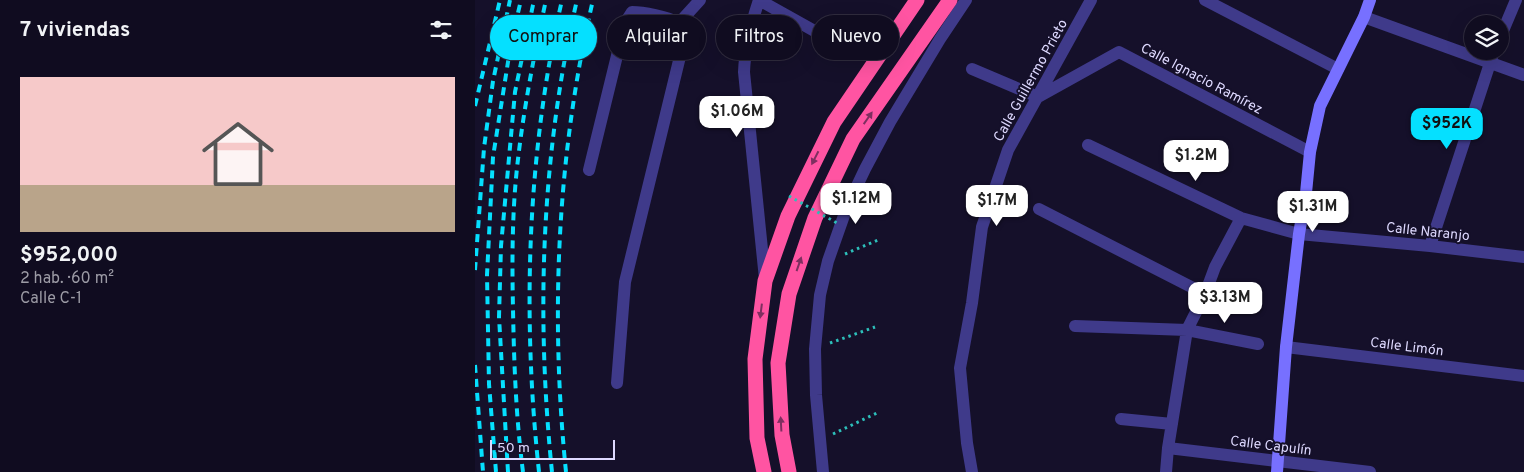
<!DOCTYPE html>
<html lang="es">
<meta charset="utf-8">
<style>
:root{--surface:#100c20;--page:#1e1a2d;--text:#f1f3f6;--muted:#9c9ba5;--line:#302c3e;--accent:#05e0ff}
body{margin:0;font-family:Overpass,sans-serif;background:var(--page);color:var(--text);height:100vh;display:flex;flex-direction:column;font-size:19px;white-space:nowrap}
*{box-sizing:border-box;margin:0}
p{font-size:16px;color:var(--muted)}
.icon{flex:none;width:28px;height:28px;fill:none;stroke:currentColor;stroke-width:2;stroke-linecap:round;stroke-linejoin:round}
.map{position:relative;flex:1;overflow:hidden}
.sheet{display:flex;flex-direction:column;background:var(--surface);width:475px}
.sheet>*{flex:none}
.hud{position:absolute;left:15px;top:15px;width:475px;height:45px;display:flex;gap:10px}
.controls{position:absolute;left:989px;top:15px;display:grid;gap:10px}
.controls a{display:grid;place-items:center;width:45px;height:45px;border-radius:50%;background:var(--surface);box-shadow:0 5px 20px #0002,0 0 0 1px var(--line);font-size:25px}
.scale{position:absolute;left:15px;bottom:12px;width:125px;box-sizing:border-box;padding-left:5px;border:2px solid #ded9ff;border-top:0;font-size:14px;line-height:18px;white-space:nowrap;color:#ded9ff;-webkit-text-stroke:4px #15102a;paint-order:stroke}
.price{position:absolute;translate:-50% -42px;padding:0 11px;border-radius:10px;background:#fff;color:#222;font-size:16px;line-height:32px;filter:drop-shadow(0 1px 2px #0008)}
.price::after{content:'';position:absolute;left:50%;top:30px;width:15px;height:11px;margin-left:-8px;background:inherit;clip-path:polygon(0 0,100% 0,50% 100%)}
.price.active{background:var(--accent);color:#111}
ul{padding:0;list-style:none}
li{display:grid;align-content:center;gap:10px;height:265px;padding:0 20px}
li span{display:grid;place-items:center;height:155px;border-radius:0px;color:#555}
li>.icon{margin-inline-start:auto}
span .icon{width:90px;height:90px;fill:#fffc;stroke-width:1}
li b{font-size:21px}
h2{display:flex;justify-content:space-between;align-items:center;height:60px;padding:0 20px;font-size:21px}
.tag{padding:0 18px;border-radius:22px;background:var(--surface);box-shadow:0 5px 20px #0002,0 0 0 1px var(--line);font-size:18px;line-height:45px}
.tag.active{background:var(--accent);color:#111}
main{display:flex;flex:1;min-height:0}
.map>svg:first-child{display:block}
</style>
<main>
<section class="sheet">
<h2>7 viviendas<svg class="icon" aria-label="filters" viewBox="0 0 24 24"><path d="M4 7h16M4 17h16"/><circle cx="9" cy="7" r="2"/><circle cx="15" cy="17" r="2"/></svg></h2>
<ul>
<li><span style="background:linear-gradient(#f6c9c9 70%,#b9a48a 0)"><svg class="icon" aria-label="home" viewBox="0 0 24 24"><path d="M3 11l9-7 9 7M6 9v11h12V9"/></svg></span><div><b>$952,000</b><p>2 hab. · 60 m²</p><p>Calle C-1</p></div></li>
</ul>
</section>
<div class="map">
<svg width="1049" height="472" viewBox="0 0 1049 472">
<rect width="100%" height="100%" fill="#15102a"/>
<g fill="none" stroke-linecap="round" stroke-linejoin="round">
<path stroke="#2dbfba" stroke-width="3" stroke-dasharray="2.5 4" stroke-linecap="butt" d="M370,254L403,240
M355,343L400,327
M358,434L404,412"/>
<path stroke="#3f3a8a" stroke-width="12" d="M284,0C276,24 270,46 269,72L290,279
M284,0L361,43
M730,0L863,69
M889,17L1049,75
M204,23L225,0
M1025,38L1041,0
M497,69L563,97L644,52L835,152
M613,145L766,218L824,234L955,246L1049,257
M114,170L150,23L157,12C169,12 192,17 202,22C207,25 209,30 210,36L150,282L142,383
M564,209L730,294
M955,246L1019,51
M600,326L712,330L783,344
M811,347L1049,376
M646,419L697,424
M693,448L895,472
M348,472L341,395L340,349L345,295L353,261L372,207L390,169L415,122L465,39L491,0
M497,472L492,443L485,368L497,303L507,227L533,150L616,0
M691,472L693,448L712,330L730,294L740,267L766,218"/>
<path stroke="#7770ff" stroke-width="12" d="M802,472L811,347L824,234L831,193L835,152L845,106L889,17L895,0"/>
<path stroke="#ff54a2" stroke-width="15" d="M289,472L282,438L280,359L290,281L313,216L359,122L442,0
M314,472L307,435L303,363L314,294L340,218L378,139L475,0"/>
<path stroke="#05e0ff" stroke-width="4" stroke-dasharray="8 6" stroke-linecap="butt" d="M0,106L25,0
M0,270L9,148L18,81L35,0
M0,365L8,472
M21,472L14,384L12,275L18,157L36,43L46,0
M33,472L24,317L26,246L40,92L59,0
M48,472C41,418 39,364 38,309C37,262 37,215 42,168C48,112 59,55 71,0
M64,472C47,315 52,154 87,0
M77,472C61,315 66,155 102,0
M91,472C75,315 82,154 118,0"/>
<path stroke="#2dbfba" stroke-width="3" stroke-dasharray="2.5 4" stroke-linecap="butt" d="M314,196L362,223"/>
</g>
<defs><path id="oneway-solid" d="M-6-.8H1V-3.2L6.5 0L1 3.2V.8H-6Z" transform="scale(1.25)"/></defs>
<g fill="#7e2f60">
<use href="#oneway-solid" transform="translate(393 118) rotate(-55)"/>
<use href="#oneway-solid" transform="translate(340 158) rotate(117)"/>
<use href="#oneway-solid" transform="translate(324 264) rotate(-71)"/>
<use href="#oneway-solid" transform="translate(286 311) rotate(97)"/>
<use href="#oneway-solid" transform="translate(306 424) rotate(-93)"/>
</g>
<g text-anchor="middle" stroke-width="4" stroke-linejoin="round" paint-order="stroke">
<g font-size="14" fill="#ded9ff" stroke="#15102a">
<text transform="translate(727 78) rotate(28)" y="5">Calle Ignacio Ramírez</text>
<text transform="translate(555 80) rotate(-61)" y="5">Calle Guillermo Prieto</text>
<text transform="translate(953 231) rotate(6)" y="5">Calle Naranjo</text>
<text transform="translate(932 346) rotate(7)" y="5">Calle Limón</text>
<text transform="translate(796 445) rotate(7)" y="5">Calle Capulín</text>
</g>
</g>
</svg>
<div class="controls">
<a><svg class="icon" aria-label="layers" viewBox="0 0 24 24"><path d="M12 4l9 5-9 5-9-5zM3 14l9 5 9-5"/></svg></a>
</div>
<div class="scale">50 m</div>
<b class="price" style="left:262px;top:138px">$1.06M</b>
<b class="price active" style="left:972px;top:150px">$952K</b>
<b class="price" style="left:721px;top:182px">$1.2M</b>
<b class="price" style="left:381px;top:225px">$1.12M</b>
<b class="price" style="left:522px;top:227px">$1.7M</b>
<b class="price" style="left:838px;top:233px">$1.31M</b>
<b class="price" style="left:750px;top:324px">$3.13M</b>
<div class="hud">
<a class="tag active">Comprar</a>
<a class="tag">Alquilar</a>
<a class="tag">Filtros</a>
<a class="tag">Nuevo</a>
</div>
</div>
</main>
